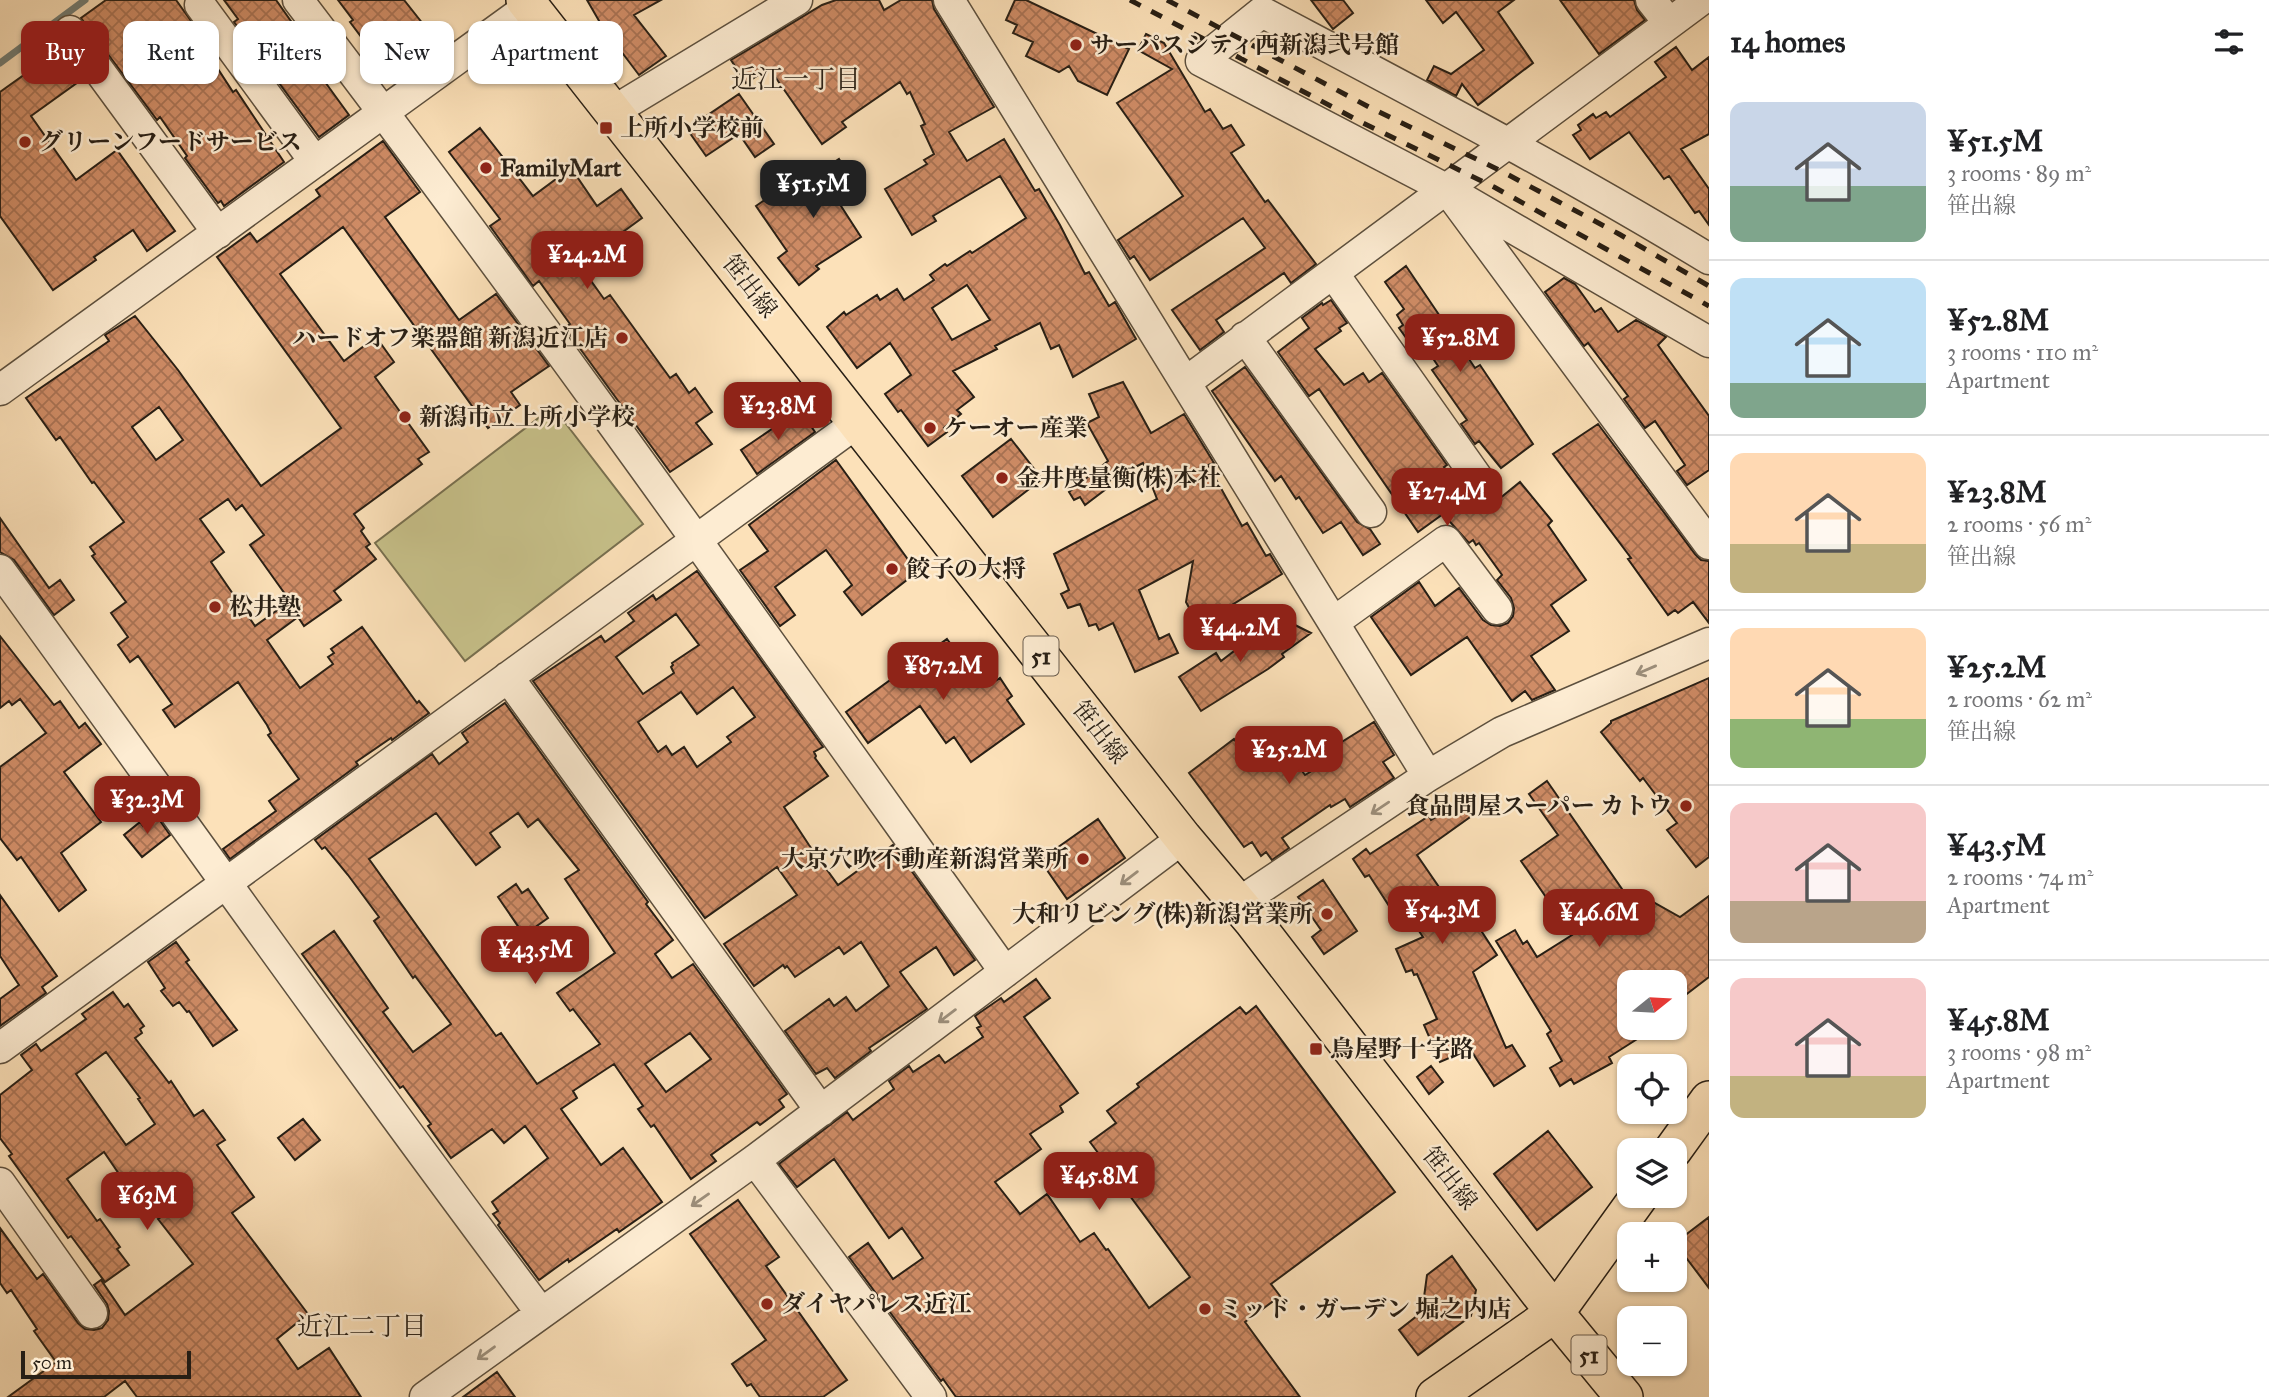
<!DOCTYPE html>
<meta charset="utf-8">
<style>
:root{--surface:#fff;--page:#f6f6f6;--text:#202124;--muted:#757577;--line:#e0e0e0;--accent:#8f2418}
body{margin:0;font-family:"IM FELL Great Primer","Noto Serif JP",serif;background:var(--page);color:var(--text);height:100vh;display:flex;flex-direction:column;font-size:26px;white-space:nowrap}
*{box-sizing:border-box;margin:0}
p{font-size:23px;color:var(--muted)}
.icon{flex:none;width:38px;height:38px;fill:none;stroke:currentColor;stroke-width:2;stroke-linecap:round;stroke-linejoin:round}
.map{position:relative;flex:1;overflow:hidden}
.sheet{display:flex;flex-direction:column;background:var(--surface);width:560px}
.sheet>*{flex:none}
.top-card{position:absolute;left:21px;top:21px;width:665px;height:63px;display:flex;gap:14px}
.needle{width:46px;rotate:72deg}
.buttons{position:absolute;left:1617px;top:970px;display:grid;gap:14px}
.buttons a{display:grid;place-items:center;width:70px;height:70px;border-radius:14px;background:var(--surface);box-shadow:0 2px 5px #0004;font-size:35px}
.scale{position:absolute;left:21px;bottom:18px;width:170px;box-sizing:border-box;padding-left:7px;border:4px solid #281f15;border-top:0;font-size:19px;line-height:24px;white-space:nowrap;color:#281f15;-webkit-text-stroke:5px #fdecd2;paint-order:stroke}
.price{position:absolute;translate:-50% -60px;padding:0 16px;border-radius:14px;background:var(--accent);color:#fff;font-size:23px;line-height:46px;filter:drop-shadow(0 2px 4px #0008)}
.price::after{content:'';position:absolute;left:50%;top:42px;width:21px;height:16px;margin-left:-10px;background:inherit;clip-path:polygon(0 0,100% 0,50% 100%)}
.price.active{background:#222;color:#fff}
ul{padding:0;list-style:none}
li{display:flex;align-items:center;gap:21px;height:175px;padding:0 21px}
li+li{border-top:2px solid var(--line)}
li span{display:grid;place-items:center;flex:none;width:196px;height:140px;border-radius:14px;color:#555}
li>.icon{margin-inline-start:auto}
span .icon{width:84px;height:84px;fill:#fffc;stroke-width:1}
li b{font-size:30px}
h2{display:flex;justify-content:space-between;align-items:center;height:84px;padding:0 21px;font-size:30px}
.tag{padding:0 24px;border-radius:14px;background:var(--surface);box-shadow:0 2px 5px #0004;font-size:24px;line-height:63px}
.tag.active{background:var(--accent);color:#fff}
main{display:flex;flex:1;min-height:0}
.map>svg:first-child{display:block}
</style>
<main>
<div class="map">
<svg width="1709" height="1397" viewBox="0 0 1709 1397">
<defs>
<pattern id="building-cross-hatch" width="8" height="8" patternUnits="userSpaceOnUse" patternTransform="scale(1.75)"><rect width="8" height="8" fill="#cf8c66"/><path d="M0 0l8 8M0 8l8-8" fill="none" stroke="#a87253"/></pattern>
</defs>
<rect width="100%" height="100%" fill="#fce1b9"/>
<filter id="stains"><feTurbulence type="fractalNoise" baseFrequency=".00286" numOctaves="4"/><feColorMatrix values="0 0 0 0 .2 0 0 0 0 .09 0 0 0 0 .02 0 0 0 .5 -.17"/></filter>
<radialGradient id="worn" r=".72"><stop offset=".6" stop-color="#630" stop-opacity="0"/><stop offset="1" stop-color="#630" stop-opacity=".3"/></radialGradient>
<path fill="#c7c18a" stroke="#787050" stroke-width="2" d="M553,407L643,524L465,661L375,543Z"/>
<g fill="none" stroke-linecap="round" stroke-linejoin="round">
<path stroke="#717d76" stroke-width="7" d="M0,63L85,0"/>
</g>
<path fill="url(#building-cross-hatch)" stroke="#281f15" stroke-width="2" fill-rule="evenodd" d="M106,0H176L209,46L205,49L233,92L236,90L284,162L224,206L221,201L218,203L185,158L187,156L160,117L157,120L81,18Z
M224,0H276L310,48L304,53L349,115L319,137L234,22L238,19Z
M338,0H404L442,48L395,82L350,22L353,20Z
M587,0H661L634,15L666,56L639,75L602,26Z
M836,0H879L884,10L901,0H932L934,9L994,107L949,132L967,161L1004,139L1035,191L1039,189L1060,225L1085,274L1089,272L1109,306L1115,302L1136,339L1073,377L1059,345L1051,349L1040,323L995,346L997,349L953,371L974,397L957,410L961,414L944,428L947,432L928,446L901,410L898,412L885,394L911,375L890,343L857,368L827,327L844,312L846,315L877,295L880,300L897,289L904,300L934,280L930,275L945,264L947,266L970,251L972,253L1026,218L1000,176L933,216L936,221L912,235L885,189L927,164L924,160L934,154L921,126L925,124L910,92L907,94L900,82L842,122L846,127L822,144L769,68L746,83L731,60L822,5ZM967,285L990,320L952,340L932,308Z
M1015,0H1026L1129,49L1107,95L1078,81L1069,66L1059,72L1026,56L1033,42L1013,33L1017,25L1006,20Z
M1311,0H1343L1353,13L1333,29Z
M1426,0H1514L1498,12L1533,63L1478,105L1462,84L1456,96L1427,80L1434,66L1451,74L1484,50L1456,12L1443,23Z
M1560,0H1634L1637,10L1645,20L1599,54Z
M1146,34L1164,43L1205,112L1210,109L1223,129L1231,125L1244,145L1231,153L1265,202L1268,200L1316,264L1291,283L1284,273L1216,320L1224,332L1200,350L1172,310L1265,248L1243,218L1150,280L1134,256L1130,259L1118,240L1183,196L1117,103L1172,69L1138,50Z
M1676,47L1692,70L1709,57V134L1681,149L1709,189V225L1699,211L1695,213L1669,176L1664,179L1629,132L1590,159L1573,135L1581,130L1578,125L1593,114L1596,118L1606,112L1610,117L1666,77L1655,62Z
M59,50L81,80L31,116L76,180L117,150L175,231L147,251L133,230L94,257L96,260L53,290L0,216V92Z
M739,94L774,144L755,157L739,134L706,156L687,129Z
M480,128L533,196L571,168L597,206L621,189L642,218L579,264L604,299L610,295L670,378L676,374L689,393L695,388L712,412L696,423L712,444L670,472L565,328L570,324L539,281L533,286L490,226L500,219L449,152Z
M383,141L420,192L385,217L459,320L496,294L549,366L511,392L520,405L488,428L343,227L280,274L344,361L376,337L394,362L375,377L429,452L418,459L422,464L354,514L364,528L361,531L370,544L366,547L376,559L334,591L341,600L304,626L298,617L267,640L300,688L333,664L328,657L334,653L331,649L362,627L417,703L419,701L429,713L392,740L391,738L356,762L358,765L230,859L223,849L276,811L269,801L299,779L268,735L271,733L267,725L238,682L175,727L163,710L172,704L138,656L130,662L118,645L128,637L111,613L126,602L92,556L95,554L90,547L124,522L94,482L92,483L60,437L56,440L26,398L109,341L105,335L135,316L178,370L261,486L341,428L217,257L250,233L257,242L320,196L316,190ZM159,407L183,440L156,460L132,427ZM228,499L236,510L242,505L264,535L250,545L290,601L255,626L211,562L224,552L200,519Z
M839,159L861,192L841,206L861,237L816,266L819,269L799,285L778,258L787,251L756,206L773,194L777,201Z
M1406,266L1475,368L1480,365L1533,444L1501,468L1479,441L1475,444L1461,424L1467,420L1432,370L1438,366L1418,336L1409,342L1399,328L1403,325L1397,315L1404,309L1385,282Z
M1564,278L1575,284L1595,312L1601,308L1618,332L1636,320L1666,337L1658,345L1709,416V470L1687,485L1677,471L1685,465L1655,421L1645,428L1624,399L1628,396L1588,343L1584,346L1545,292Z
M1331,300L1347,323L1339,328L1341,331L1315,349L1344,385L1363,373L1369,382L1382,373L1447,465L1444,467L1472,509L1478,505L1483,512L1520,482L1552,521L1548,525L1586,580L1551,605L1569,631L1531,656L1555,690L1532,700L1525,691L1512,701L1467,637L1411,675L1371,617L1419,582L1435,606L1459,588L1483,620L1491,625L1500,626L1508,623L1513,616L1514,608L1511,598L1497,580L1502,575L1479,543L1476,545L1473,540L1469,543L1443,514L1418,532L1319,389L1309,396L1278,352L1309,328L1302,318L1322,303L1323,305Z
M1245,367L1357,522L1370,529L1380,544L1363,555L1341,522L1323,533L1299,497L1296,499L1281,476L1275,481L1212,391Z
M1123,382L1151,433L1184,414L1214,463L1208,465L1242,526L1247,523L1266,556L1270,554L1282,574L1232,605L1234,610L1217,621L1194,617L1186,602L1193,561L1139,590L1159,639L1169,634L1178,653L1135,672L1113,623L1099,630L1096,624L1089,626L1080,604L1068,608L1061,594L1069,590L1054,554L1157,499L1143,463L1107,482L1110,486L1085,505L1080,497L1074,500L1069,492L1108,461L1087,423L1099,417L1089,394Z
M800,410L815,432L757,474L741,450Z
M1598,424L1695,554L1701,560L1709,561V623L1693,602L1678,613L1675,610L1668,615L1628,559L1631,558L1553,454Z
M1011,439L1042,479L993,517L962,476Z
M836,460L917,572L862,615L844,592L852,585L826,550L775,587L795,615L780,626L740,570L768,551L749,525Z
M0,518L49,588L60,580L74,600L54,615L14,560L0,552Z
M697,571L823,747L814,752L816,756L815,758L828,776L784,807L809,845L838,885L893,845L975,960L954,975L936,947L900,972L927,1009L869,1048L871,1051L835,1078L827,1068L816,1074L785,1031L829,999L834,1006L846,997L856,1011L889,986L861,942L844,954L839,947L795,977L787,966L785,968L783,965L754,986L724,944L797,895L777,867L705,918L533,681L601,636L605,642L634,621L628,613L653,595L656,600ZM676,614L699,645L672,663L673,665L671,667L674,673L643,694L616,657ZM733,687L755,717L727,737L731,742L697,767L684,747L672,755L666,746L658,752L638,722L681,692L697,714Z
M1285,620L1311,633L1282,654L1284,657L1268,669L1201,711L1179,677L1216,653L1221,661L1263,629L1267,634Z
M0,636L54,705L60,701L79,728L85,723L101,744L64,772L101,822L61,853L86,890L59,911L21,857L17,860L0,838V767L46,733L20,699L12,705L9,701L0,708Z
M947,639L962,659L972,652L994,682L1000,678L1012,696L1007,700L1024,724L971,762L954,737L946,743L920,706L868,743L846,712Z
M1709,678V857L1696,867L1667,830L1677,823L1643,778L1640,781L1601,732L1611,723V721Z
M505,703L648,902L646,904L673,940L655,954L672,978L693,964L787,1094L779,1100L784,1107L760,1125L757,1122L711,1155L716,1161L691,1179L654,1125L651,1127L638,1109L643,1106L614,1064L573,1091L577,1098L561,1109L601,1165L623,1148L662,1202L619,1232L617,1229L569,1262L568,1259L539,1280L498,1225L500,1223L493,1214L498,1211L492,1202L548,1158L525,1126L504,1143L492,1129L451,1158L428,1126L431,1124L403,1086L400,1088L302,954L334,931L388,1008L383,1012L413,1052L451,1024L415,976L413,978L374,921L379,917L348,875L325,847L322,849L315,840L432,754L439,764L468,742L462,733ZM436,813L476,865L500,847L490,833L518,813L528,827L538,819L579,870L565,879L615,953L557,993L570,1011L573,1009L600,1044L537,1084L501,1033L496,1036L369,859ZM690,1033L711,1059L666,1092L645,1064Z
M1374,722L1394,755L1383,762L1394,778L1350,807L1345,799L1331,807L1330,805L1282,838L1289,848L1272,860L1266,852L1261,856L1252,842L1244,847L1189,773L1234,739L1248,759L1277,737L1305,775L1337,756L1332,748Z
M1547,781L1629,899L1637,893L1680,917L1709,896V977L1675,1003V982H1629V1027H1656L1609,1057L1612,1063L1574,1084L1571,1079L1560,1086L1550,1068L1562,1061L1547,1034L1551,1031L1496,941L1515,930L1523,944L1527,941L1537,957L1572,935L1521,861L1558,835L1529,794Z
M1463,800L1473,815L1417,855L1450,903L1459,897L1497,955L1473,972L1506,1048L1512,1045L1525,1066L1494,1086L1470,1049L1440,1062L1424,1025L1437,1019L1417,974L1414,975L1412,970L1406,972L1396,949L1423,937L1402,906L1393,912L1369,875L1365,877L1353,859L1366,849L1370,854L1429,816L1431,820Z
M156,815L170,835L142,857L124,835L140,822L143,826Z
M1098,819L1125,858L1067,899L1040,860Z
M1323,880L1357,931L1324,954L1312,937L1321,930L1298,897Z
M516,884L522,893L528,889L548,918L524,935L498,897Z
M0,895L57,976L42,987L46,993L0,1026V999L19,985L0,956Z
M176,942L189,960L186,962L237,1030L213,1046L189,1011L187,1012L179,1002L173,1006L161,991L165,988L148,962Z
M1036,979L1050,998L1024,1017L1078,1093L1060,1106L1063,1112L1030,1134L1041,1149L995,1182L1020,1214L1047,1194L1080,1242L1094,1233L1106,1250L1108,1249L1149,1308L1190,1277L1090,1142L1116,1123L1107,1111L1139,1087L1137,1084L1240,1007L1246,1014L1256,1006L1395,1192L1271,1284L1280,1296L1245,1322L1300,1397H956L943,1379L941,1381L849,1257L868,1243L893,1279L923,1258L902,1228L889,1238L834,1159L797,1187L779,1164L847,1112L853,1120L894,1089L889,1081L909,1066L913,1072L939,1055L945,1063L983,1037L977,1028L981,1026L975,1016L1001,998L1004,1002Z
M113,992L124,1007L128,1004L144,1026L140,1029L142,1033L135,1038L169,1083L171,1081L194,1116L203,1110L225,1140L217,1145L254,1197L232,1213L308,1314L277,1339L298,1369L329,1348L361,1397H137L125,1381L104,1397H8L56,1362L34,1331L37,1329L11,1290L7,1293L0,1283V1228L37,1279L43,1274L78,1323L85,1329L94,1330L102,1328L108,1320L109,1311L107,1304L94,1285L101,1280L125,1315L193,1264L158,1219L164,1215L143,1185L132,1193L104,1152L67,1179L97,1221L100,1219L120,1247L117,1249L129,1265L105,1282L71,1236L68,1238L9,1156L12,1154L0,1138V1095L32,1070L21,1055L36,1044L41,1051L86,1019L82,1014ZM106,1052L140,1098L138,1099L155,1124L126,1145L76,1074Z
M1431,1066L1443,1082L1429,1094L1417,1077Z
M303,1119L320,1140L295,1160L278,1138Z
M1548,1131L1592,1187L1537,1230L1494,1174Z
M738,1200L779,1257L766,1266L847,1380L823,1397H760L751,1384L747,1386L732,1364L766,1340L690,1234Z
M1709,1217V1288L1675,1243Z
M1452,1256L1476,1290L1471,1316L1418,1355L1399,1330L1422,1312L1427,1275Z
M497,1372L515,1397H463Z"/>
<g fill="none" stroke-linecap="round" stroke-linejoin="round">
<g stroke="#5d503e" stroke-width="33">
<path id="minor" d="M298,0C541,318 772,646 1005,972
M949,0L1428,776
M1651,0L1669,23
M200,5L315,162
M70,31L218,233
M612,112L797,0
M1455,200L1709,544
M1709,259C1563,170 1413,92 1262,12L1201,61L1446,189L1709,342
M1333,273L1481,483
M1245,337L1371,512
M1186,382L1701,0
M0,390L530,6
M0,570C180,818 357,1068 541,1313
M1334,622L1446,541L1497,609
M508,677L821,1111
M1237,904L1428,776L1502,732L1709,643
M0,1048L858,422
M755,1160L931,1397
M0,1183L92,1313
M425,1397L755,1160L1183,838"/>
</g>
<g stroke="#281f15" stroke-width="40">
<path id="major" d="M525,0L1183,838L1252,920L1555,1313L1624,1397
M1673,1150L1709,1100
M1435,1397L1555,1313L1640,1195"/>
</g>
<use href="#minor" stroke="#fdecd2" stroke-width="30"/>
<use href="#major" stroke="#fce1b9" stroke-width="37"/>
<path stroke="#281f15" stroke-width="5" stroke-dasharray="12 12" stroke-linecap="butt" d="M1130,0L1361,122L1494,187L1709,306
M1167,0L1369,107L1503,172L1619,234L1709,286"/>
</g>
<defs><path id="oneway-shaft" d="M-6 0H5M1.5-3L5.5 0L1.5 3" fill="none" stroke-width="1.6" stroke-linecap="round" stroke-linejoin="round" transform="scale(1.75)"/></defs>
<g stroke="#9d907d">
<use href="#oneway-shaft" transform="translate(1646 670) rotate(157)"/>
<use href="#oneway-shaft" transform="translate(1380 808) rotate(146)"/>
<use href="#oneway-shaft" transform="translate(1129 878) rotate(143)"/>
<use href="#oneway-shaft" transform="translate(947 1016) rotate(143)"/>
<use href="#oneway-shaft" transform="translate(700 1200) rotate(145)"/>
<use href="#oneway-shaft" transform="translate(486 1353) rotate(144)"/>
</g>
<g fill="#8f2418" stroke="#fdecd2" stroke-width="2.5">
<circle cx="1076" cy="45" r="7"/>
<rect x="599" y="121" width="14" height="14" rx="3.5"/>
<circle cx="25" cy="142" r="7"/>
<circle cx="486" cy="168" r="7"/>
<circle cx="622" cy="338" r="7"/>
<circle cx="405" cy="417" r="7"/>
<circle cx="930" cy="428" r="7"/>
<circle cx="1002" cy="478" r="7"/>
<circle cx="892" cy="569" r="7"/>
<circle cx="215" cy="607" r="7"/>
<circle cx="1686" cy="806" r="7"/>
<circle cx="1083" cy="859" r="7"/>
<circle cx="1327" cy="914" r="7"/>
<rect x="1309" y="1042" width="14" height="14" rx="3.5"/>
<circle cx="767" cy="1304" r="7"/>
<circle cx="1205" cy="1309" r="7"/>
</g>
<g text-anchor="middle" stroke-width="5" stroke-linejoin="round" paint-order="stroke">
<g fill="#fdecd2" stroke="#685c4e" stroke-width="2">
<rect x="1023.5" y="636.5" width="35" height="39" rx="5"/>
<rect x="1571.5" y="1335.5" width="35" height="39" rx="5"/>
</g>
<g font-size="23" font-weight="bold" fill="#281f15">
<text x="1041" y="664">51</text>
<text x="1589" y="1363">51</text>
</g>
<g font-size="24" font-weight="bold" fill="#281f15" stroke="#fdecd2" text-anchor="start">
<text x="1090" y="53">サーパスシティ西新潟弐号館</text>
<text x="620" y="136">上所小学校前</text>
<text x="39" y="150">グリーンフードサービス</text>
<text x="500" y="176">FamilyMart</text>
<text x="608" y="346" text-anchor="end">ハードオフ楽器館 新潟近江店</text>
<text x="419" y="425">新潟市立上所小学校</text>
<text x="944" y="436">ケーオー産業</text>
<text x="1016" y="486">金井度量衡(株)本社</text>
<text x="906" y="577">餃子の大将</text>
<text x="229" y="615">松井塾</text>
<text x="1672" y="814" text-anchor="end">食品問屋スーパー カトウ</text>
<text x="1069" y="867" text-anchor="end">大京穴吹不動産新潟営業所</text>
<text x="1313" y="922" text-anchor="end">大和リビング(株)新潟営業所</text>
<text x="1330" y="1057">鳥屋野十字路</text>
<text x="781" y="1312">ダイヤパレス近江</text>
<text x="1219" y="1317">ミッド・ガーデン 堀之内店</text>
</g>
<g font-size="24" fill="#281f15" stroke="#fdecd2">
<text transform="translate(750 286) rotate(52)" y="8">笹出線</text>
<text transform="translate(1100 732) rotate(52)" y="8">笹出線</text>
<text transform="translate(1450 1178) rotate(52)" y="8">笹出線</text>
</g>
<g font-size="26" fill="#281f15" stroke="#fdecd2">
<text x="796" y="88">近江一丁目</text>
<text x="362" y="1335">近江二丁目</text>
</g>
</g>
<rect width="100%" height="100%" filter="url(#stains)"/>
<rect width="100%" height="100%" fill="url(#worn)"/>
</svg>
<div class="buttons">
<a><svg class="needle" viewBox="-14 -14 28 28"><path d="M0-13l5 13h-10z" fill="#e53935"/><path d="M0 13l5-13h-10z" fill="#757577"/></svg></a>
<a><svg class="icon" aria-label="locate" viewBox="0 0 24 24"><circle cx="12" cy="12" r="6"/><path d="M12 2v4M12 18v4M2 12h4M18 12h4"/></svg></a>
<a><svg class="icon" aria-label="layers" viewBox="0 0 24 24"><path d="M12 4l9 5-9 5-9-5zM3 14l9 5 9-5"/></svg></a>
<a>+</a>
<a>−</a>
</div>
<div class="scale">50 m</div>
<b class="price active" style="left:813px;top:220px">¥51.5M</b>
<b class="price" style="left:587px;top:291px">¥24.2M</b>
<b class="price" style="left:1460px;top:374px">¥52.8M</b>
<b class="price" style="left:778px;top:442px">¥23.8M</b>
<b class="price" style="left:1447px;top:528px">¥27.4M</b>
<b class="price" style="left:1240px;top:664px">¥44.2M</b>
<b class="price" style="left:943px;top:702px">¥87.2M</b>
<b class="price" style="left:1289px;top:786px">¥25.2M</b>
<b class="price" style="left:147px;top:836px">¥32.3M</b>
<b class="price" style="left:1442px;top:946px">¥54.3M</b>
<b class="price" style="left:1599px;top:949px">¥46.6M</b>
<b class="price" style="left:535px;top:986px">¥43.5M</b>
<b class="price" style="left:1099px;top:1212px">¥45.8M</b>
<b class="price" style="left:147px;top:1232px">¥63M</b>
<div class="top-card">
<a class="tag active">Buy</a>
<a class="tag">Rent</a>
<a class="tag">Filters</a>
<a class="tag">New</a>
<a class="tag">Apartment</a>
</div>
</div>
<section class="sheet">
<h2>14 homes<svg class="icon" aria-label="filters" viewBox="0 0 24 24"><path d="M4 7h16M4 17h16"/><circle cx="9" cy="7" r="2"/><circle cx="15" cy="17" r="2"/></svg></h2>
<ul>
<li><span style="background:linear-gradient(#c9d6e8 60%,#7fa58c 0)"><svg class="icon" aria-label="home" viewBox="0 0 24 24"><path d="M3 11l9-7 9 7M6 9v11h12V9"/></svg></span><div><b>¥51.5M</b><p>3 rooms · 89 m²</p><p>笹出線</p></div></li>
<li><span style="background:linear-gradient(#bfe0f5 75%,#7fa58c 0)"><svg class="icon" aria-label="home" viewBox="0 0 24 24"><path d="M3 11l9-7 9 7M6 9v11h12V9"/></svg></span><div><b>¥52.8M</b><p>3 rooms · 110 m²</p><p>Apartment</p></div></li>
<li><span style="background:linear-gradient(#ffd9b3 65%,#c2b280 0)"><svg class="icon" aria-label="home" viewBox="0 0 24 24"><path d="M3 11l9-7 9 7M6 9v11h12V9"/></svg></span><div><b>¥23.8M</b><p>2 rooms · 56 m²</p><p>笹出線</p></div></li>
<li><span style="background:linear-gradient(#ffd9b3 65%,#8fb573 0)"><svg class="icon" aria-label="home" viewBox="0 0 24 24"><path d="M3 11l9-7 9 7M6 9v11h12V9"/></svg></span><div><b>¥25.2M</b><p>2 rooms · 62 m²</p><p>笹出線</p></div></li>
<li><span style="background:linear-gradient(#f6c9c9 70%,#b9a48a 0)"><svg class="icon" aria-label="home" viewBox="0 0 24 24"><path d="M3 11l9-7 9 7M6 9v11h12V9"/></svg></span><div><b>¥43.5M</b><p>2 rooms · 74 m²</p><p>Apartment</p></div></li>
<li><span style="background:linear-gradient(#f6c9c9 70%,#c2b280 0)"><svg class="icon" aria-label="home" viewBox="0 0 24 24"><path d="M3 11l9-7 9 7M6 9v11h12V9"/></svg></span><div><b>¥45.8M</b><p>3 rooms · 98 m²</p><p>Apartment</p></div></li>
</ul>
</section>
</main>
